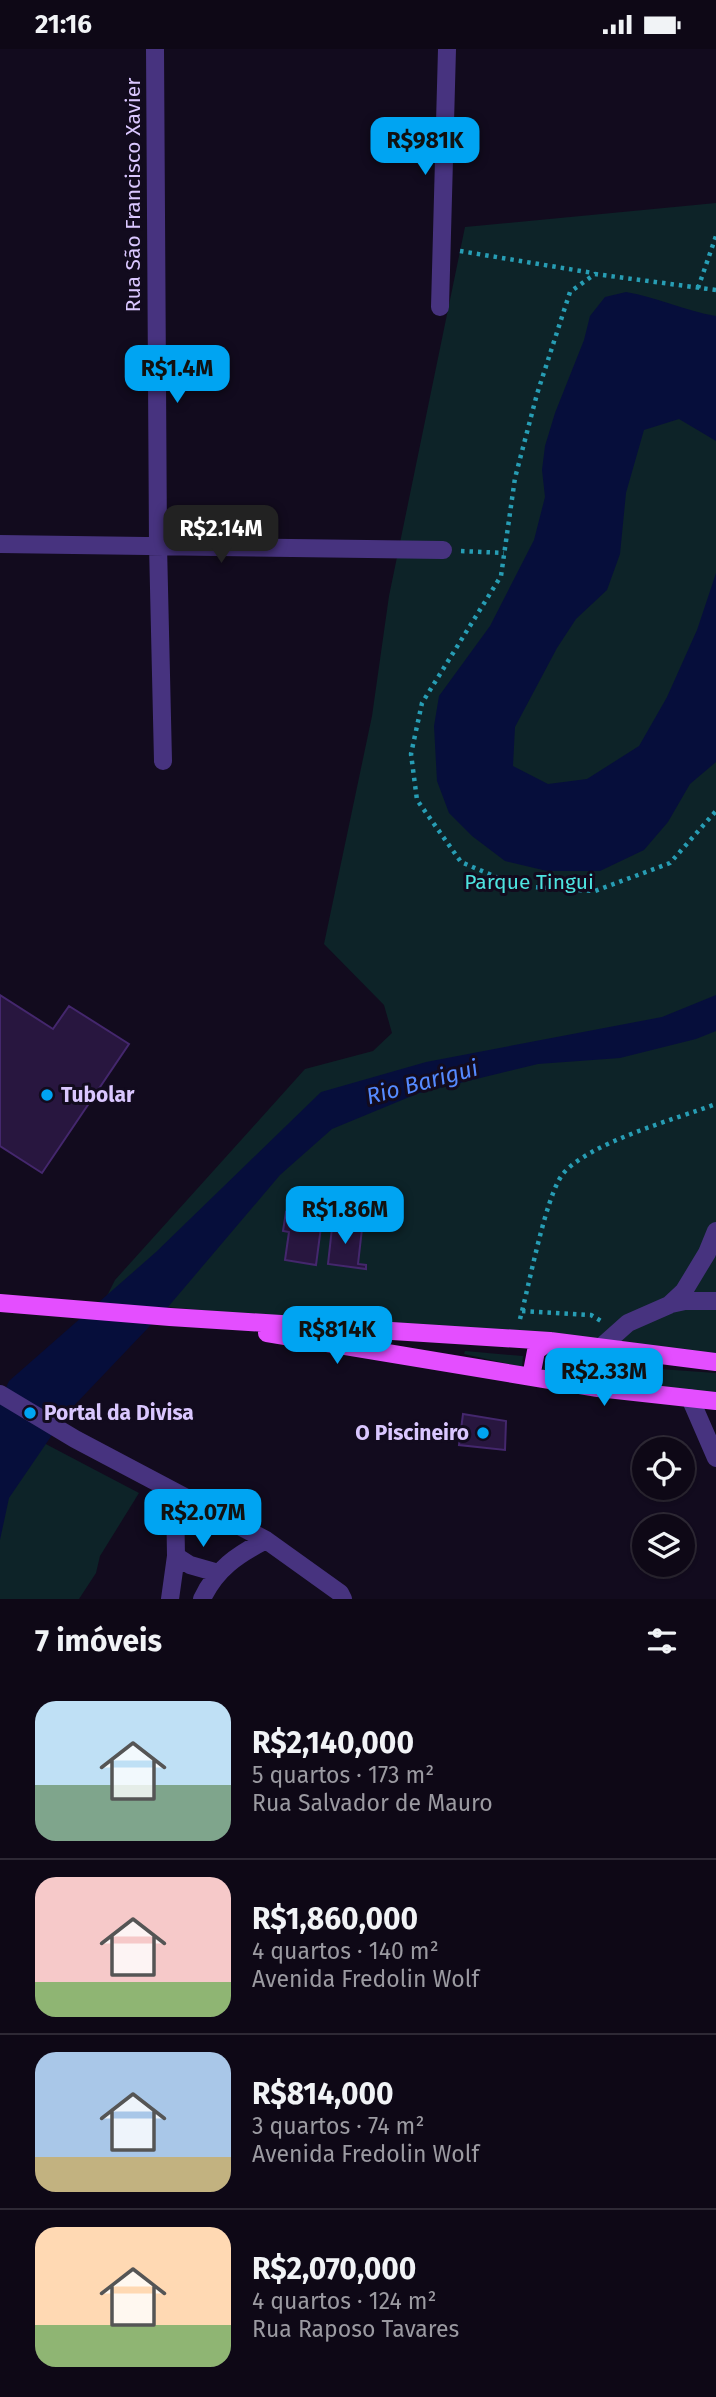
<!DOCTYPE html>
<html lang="pt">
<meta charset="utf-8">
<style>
:root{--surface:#0e0816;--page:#17111f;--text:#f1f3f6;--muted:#9b9aa1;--line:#2e2935;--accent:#00a4f2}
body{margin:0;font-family:"Fira Sans",sans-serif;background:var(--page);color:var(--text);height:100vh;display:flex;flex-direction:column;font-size:26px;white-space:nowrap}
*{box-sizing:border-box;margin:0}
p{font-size:23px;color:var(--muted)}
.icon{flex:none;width:38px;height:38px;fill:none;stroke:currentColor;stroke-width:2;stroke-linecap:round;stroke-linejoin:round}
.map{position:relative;height:1550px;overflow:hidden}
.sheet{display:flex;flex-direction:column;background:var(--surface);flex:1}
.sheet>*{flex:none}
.buttons{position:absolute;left:632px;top:1388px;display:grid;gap:14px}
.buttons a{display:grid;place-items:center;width:63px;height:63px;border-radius:50%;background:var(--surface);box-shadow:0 2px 5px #0004,0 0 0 2px var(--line);font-size:35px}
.price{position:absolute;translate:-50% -60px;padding:0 16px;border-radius:14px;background:var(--accent);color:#111;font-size:23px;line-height:46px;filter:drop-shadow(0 2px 4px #0008)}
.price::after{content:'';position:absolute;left:50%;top:42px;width:21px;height:16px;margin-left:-10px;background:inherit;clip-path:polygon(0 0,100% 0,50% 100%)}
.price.selected{background:#222;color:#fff}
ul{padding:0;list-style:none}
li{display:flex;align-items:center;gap:21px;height:175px;padding:0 35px}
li+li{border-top:2px solid var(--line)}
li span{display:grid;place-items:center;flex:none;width:196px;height:140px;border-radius:21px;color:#555}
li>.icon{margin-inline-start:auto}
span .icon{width:84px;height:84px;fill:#fffc;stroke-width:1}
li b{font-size:30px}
h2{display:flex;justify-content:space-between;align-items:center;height:84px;padding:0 35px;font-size:30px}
.status{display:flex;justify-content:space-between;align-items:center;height:49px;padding:0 35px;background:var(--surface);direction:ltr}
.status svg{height:19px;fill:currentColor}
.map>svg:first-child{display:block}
</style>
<div class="status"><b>21:16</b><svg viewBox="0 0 49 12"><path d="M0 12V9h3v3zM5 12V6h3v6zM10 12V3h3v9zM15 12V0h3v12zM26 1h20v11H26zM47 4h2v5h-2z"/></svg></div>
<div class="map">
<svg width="716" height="1550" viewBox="0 0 716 1550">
<rect width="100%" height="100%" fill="#120b1e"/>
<path fill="#0d2328" d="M716,154V1313L515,1290L168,1258L106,1249L115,1231L305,1020L373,1002L392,984L384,956L324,895L372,667L389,547L465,178Z
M465,1302L523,1307L522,1318L464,1305Z
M548,1310C565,1310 581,1310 585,1329L541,1322Z
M603,1316L716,1324V1349L621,1337L606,1326Z
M0,1371L139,1444L100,1507L96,1524L79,1550H0Z"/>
<path fill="#060e3b" d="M626,243C657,248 685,262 716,267V392L679,370L644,381L626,444L620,505L607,541L576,570L557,599L515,678L513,717L548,735L587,730L639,697L667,648L697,581L716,524V713L690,735L668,773L644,801L600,822H547L505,812L472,787L449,764L437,732L434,677L439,647L490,577L534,491L545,448L542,421L545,397L555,364L584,291L590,267L605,248Z
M716,946V982L696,990L620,1009L538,1015L419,1044L332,1080L280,1126L168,1258L67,1364L9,1449L0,1491V1351L9,1332L156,1203L321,1043L426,1013L662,968Z"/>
<path fill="#28163f" stroke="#44276d" stroke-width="2" d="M0,946L53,980L69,957L129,995L42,1124L0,1097Z
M296,1154L313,1157L312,1160L320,1161L318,1177L321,1178L316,1216L285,1211L289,1183L283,1182L286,1163L292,1164Z
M336,1169L346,1170L345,1178L362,1180L358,1215L366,1216V1220L328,1215L332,1179H336Z
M463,1365L506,1372L505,1401L459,1396Z"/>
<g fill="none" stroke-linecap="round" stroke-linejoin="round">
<path stroke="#279db4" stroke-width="4.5" stroke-dasharray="3.5 5" stroke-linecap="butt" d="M460,202L593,224
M698,239L716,187
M716,241L595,225L570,243L537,345L515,429L501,527L422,654L411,705L417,751L461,813L517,837L595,842L670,814L716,762
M461,502L504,504
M522,1262L591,1266L601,1272
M520,1270C529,1237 545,1150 562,1126C587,1094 676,1070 716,1055"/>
<path stroke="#47337f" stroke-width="18" d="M155,0L158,496L163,712
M440,258L447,0
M0,495L443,501
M671,1255L685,1252H716
M600,1299L628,1274L669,1256L684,1242L707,1204L716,1182
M0,1345L75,1390L266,1491L340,1544L343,1550
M690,1349L716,1409
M176,1507L190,1516L218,1524
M170,1550L176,1507L175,1445
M202,1550C216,1520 237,1506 266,1491"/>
<path stroke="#e44eff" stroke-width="18" d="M0,1254L170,1268L550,1292L716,1313
M267,1284L598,1339L716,1352
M531,1328L536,1302L550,1292
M598,1339L596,1320L600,1299"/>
</g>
<g fill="#00a4f2" stroke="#120b1e" stroke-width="2.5">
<circle cx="47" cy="1046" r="7"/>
<circle cx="30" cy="1364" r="7"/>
<circle cx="483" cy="1384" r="7"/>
</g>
<g text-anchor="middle" stroke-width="6" stroke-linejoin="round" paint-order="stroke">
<g font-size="21" fill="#dac7ff" stroke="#120b1e">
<text transform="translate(133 146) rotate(-90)" y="7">Rua São Francisco Xavier</text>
</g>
<g font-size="21" fill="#4ee4e0" stroke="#120b1e">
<text x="529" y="840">Parque Tingui</text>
</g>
<g font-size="21" font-weight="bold" fill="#dac7ff" stroke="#120b1e" text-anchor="start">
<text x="61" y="1053">Tubolar</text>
<text x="44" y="1371">Portal da Divisa</text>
<text x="469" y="1391" text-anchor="end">O Piscineiro</text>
</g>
<g font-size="23" font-style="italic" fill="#558aff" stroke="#120b1e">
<text transform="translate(422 1033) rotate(-15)" y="8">Rio Barigui</text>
</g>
</g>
</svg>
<div class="buttons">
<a><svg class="icon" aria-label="locate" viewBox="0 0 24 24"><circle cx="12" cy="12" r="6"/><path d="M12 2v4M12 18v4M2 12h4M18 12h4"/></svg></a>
<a><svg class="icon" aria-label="layers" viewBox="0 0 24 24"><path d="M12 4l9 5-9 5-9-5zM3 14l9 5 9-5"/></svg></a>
</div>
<b class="price" style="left:425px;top:128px">R$981K</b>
<b class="price" style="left:177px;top:356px">R$1.4M</b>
<b class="price selected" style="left:221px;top:516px">R$2.14M</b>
<b class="price" style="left:345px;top:1197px">R$1.86M</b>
<b class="price" style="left:337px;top:1317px">R$814K</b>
<b class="price" style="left:604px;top:1359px">R$2.33M</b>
<b class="price" style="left:203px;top:1500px">R$2.07M</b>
</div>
<section class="sheet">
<h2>7 imóveis<svg class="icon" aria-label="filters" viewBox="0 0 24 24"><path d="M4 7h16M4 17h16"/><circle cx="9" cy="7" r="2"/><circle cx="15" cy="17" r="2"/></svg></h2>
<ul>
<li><span style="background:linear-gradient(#bfe0f5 60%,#7fa58c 0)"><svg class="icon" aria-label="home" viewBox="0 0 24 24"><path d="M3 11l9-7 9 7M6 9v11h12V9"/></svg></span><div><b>R$2,140,000</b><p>5 quartos · 173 m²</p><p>Rua Salvador de Mauro</p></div></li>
<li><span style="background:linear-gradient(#f6c9c9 75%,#8fb573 0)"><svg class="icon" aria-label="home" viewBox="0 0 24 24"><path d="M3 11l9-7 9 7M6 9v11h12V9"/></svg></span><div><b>R$1,860,000</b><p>4 quartos · 140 m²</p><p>Avenida Fredolin Wolf</p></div></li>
<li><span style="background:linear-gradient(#a9c7e8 75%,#c2b280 0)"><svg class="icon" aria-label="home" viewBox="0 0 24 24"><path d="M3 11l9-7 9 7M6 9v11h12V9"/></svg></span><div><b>R$814,000</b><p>3 quartos · 74 m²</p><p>Avenida Fredolin Wolf</p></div></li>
<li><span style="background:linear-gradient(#ffd9b3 70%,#8fb573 0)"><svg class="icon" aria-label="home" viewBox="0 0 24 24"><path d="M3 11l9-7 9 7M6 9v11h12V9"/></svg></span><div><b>R$2,070,000</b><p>4 quartos · 124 m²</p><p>Rua Raposo Tavares</p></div></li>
</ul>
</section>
